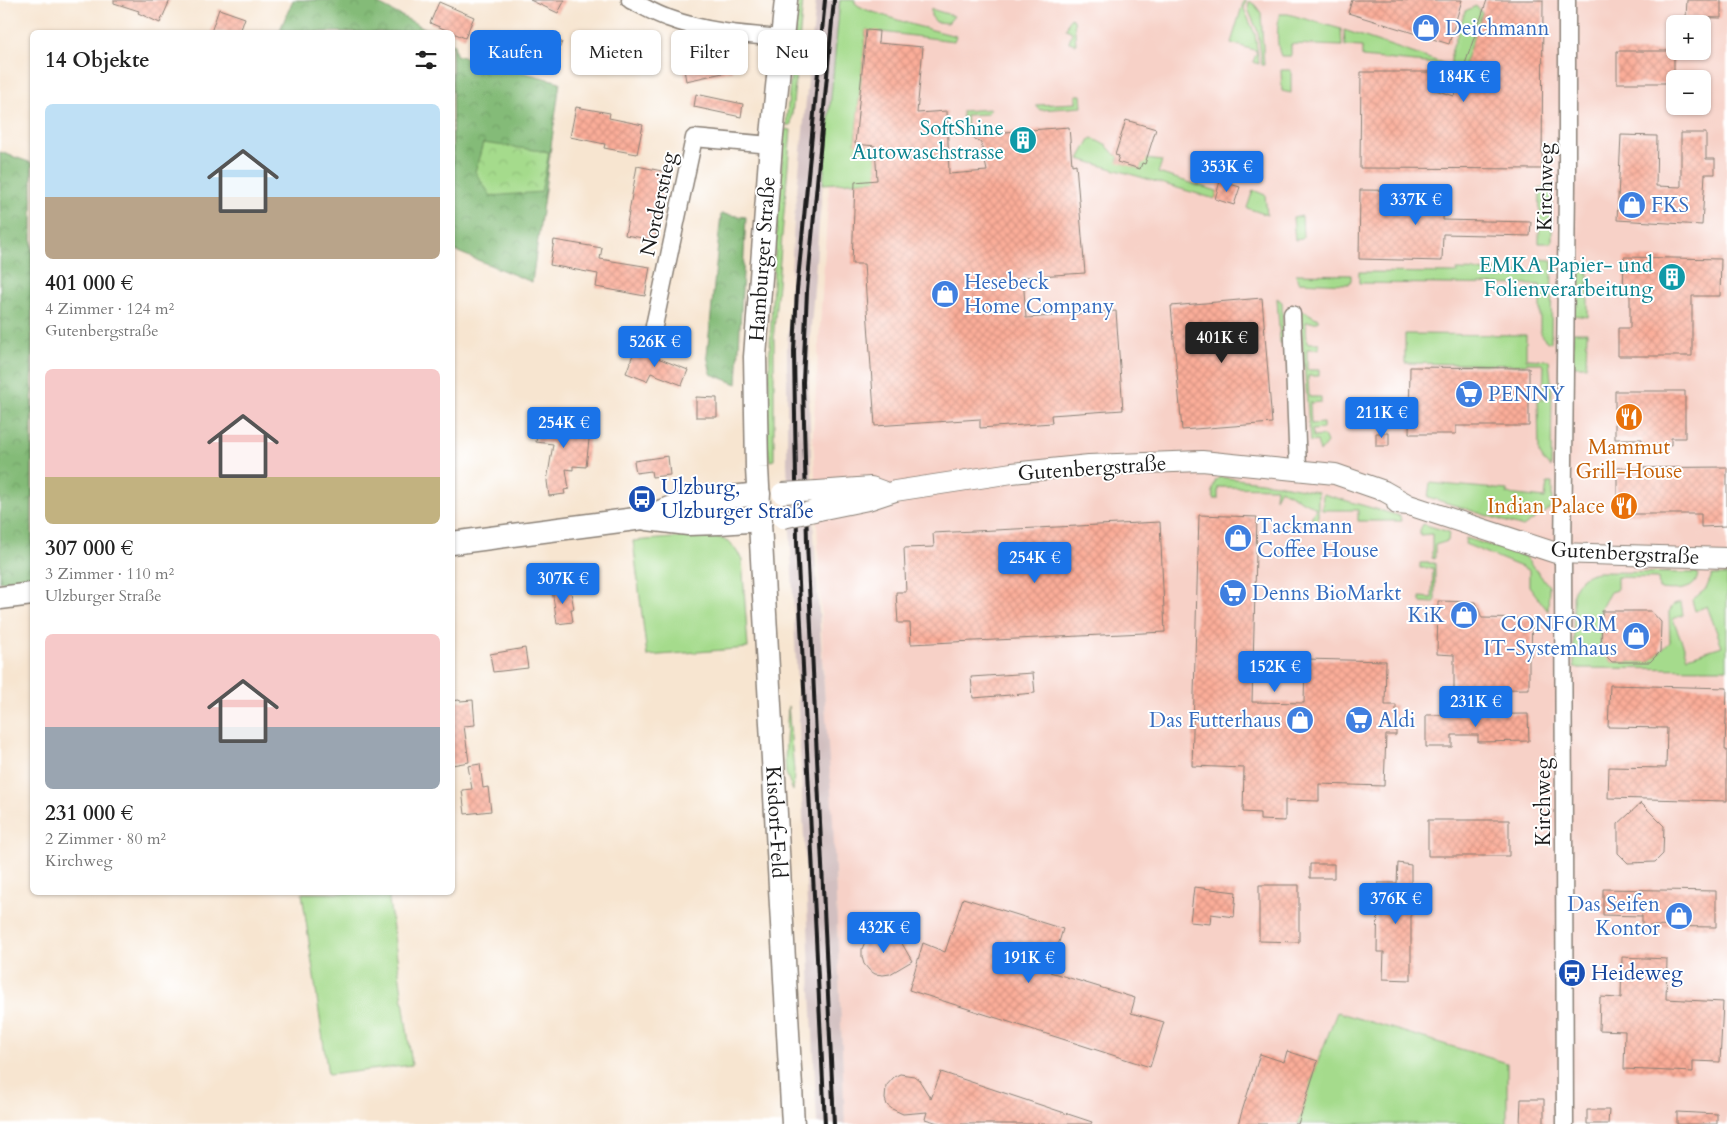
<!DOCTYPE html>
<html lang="de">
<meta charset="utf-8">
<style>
:root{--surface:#fff;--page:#f2f2f2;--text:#222;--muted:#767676;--accent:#1a73e8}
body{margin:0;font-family:Cardo,serif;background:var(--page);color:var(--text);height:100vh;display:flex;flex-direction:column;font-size:19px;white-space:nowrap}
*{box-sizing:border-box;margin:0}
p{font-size:16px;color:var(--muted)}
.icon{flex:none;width:28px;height:28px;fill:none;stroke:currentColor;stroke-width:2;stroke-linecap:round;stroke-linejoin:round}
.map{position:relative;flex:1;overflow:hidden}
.side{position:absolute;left:30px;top:30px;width:425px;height:865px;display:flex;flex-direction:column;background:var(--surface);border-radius:8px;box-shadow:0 1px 4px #0004}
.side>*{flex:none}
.guide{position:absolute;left:470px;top:30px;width:475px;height:45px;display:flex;gap:10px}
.buttons{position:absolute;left:1666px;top:15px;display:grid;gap:10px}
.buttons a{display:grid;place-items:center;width:45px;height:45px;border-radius:8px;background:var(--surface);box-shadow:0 1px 4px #0004;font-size:25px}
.price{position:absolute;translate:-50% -42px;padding:0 11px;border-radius:5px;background:var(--accent);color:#fff;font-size:16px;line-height:32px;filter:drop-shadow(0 1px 2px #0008)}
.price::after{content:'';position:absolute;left:50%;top:30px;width:15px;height:11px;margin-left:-8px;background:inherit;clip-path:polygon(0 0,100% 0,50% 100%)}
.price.current{background:#222;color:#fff}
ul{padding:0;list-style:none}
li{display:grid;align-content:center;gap:10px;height:265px;padding:0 15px}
li span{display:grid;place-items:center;height:155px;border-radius:8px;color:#555}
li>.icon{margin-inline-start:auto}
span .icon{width:90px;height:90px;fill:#fffc;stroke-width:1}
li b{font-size:21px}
h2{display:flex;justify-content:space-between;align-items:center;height:60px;padding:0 15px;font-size:21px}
.pill{padding:0 18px;border-radius:8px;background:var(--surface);box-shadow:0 1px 4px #0004;font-size:18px;line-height:45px}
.pill.current{background:var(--accent);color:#fff}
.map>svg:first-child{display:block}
</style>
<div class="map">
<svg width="1727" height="1124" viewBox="0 0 1727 1124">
<defs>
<pattern id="forest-crowns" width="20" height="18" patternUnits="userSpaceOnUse" patternTransform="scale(1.25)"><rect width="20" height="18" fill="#84bb78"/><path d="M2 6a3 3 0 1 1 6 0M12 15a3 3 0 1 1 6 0" fill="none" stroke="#71a067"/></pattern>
<pattern id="park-crowns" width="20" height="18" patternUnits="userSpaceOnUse" patternTransform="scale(1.25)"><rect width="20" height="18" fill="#a5db8c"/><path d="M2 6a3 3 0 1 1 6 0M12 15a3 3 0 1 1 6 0" fill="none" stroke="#8dbb78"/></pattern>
<pattern id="building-cross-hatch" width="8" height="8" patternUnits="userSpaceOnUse" patternTransform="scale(1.25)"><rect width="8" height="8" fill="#fbad99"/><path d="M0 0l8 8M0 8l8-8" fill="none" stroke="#d79483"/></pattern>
</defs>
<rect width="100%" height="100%" fill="#fff"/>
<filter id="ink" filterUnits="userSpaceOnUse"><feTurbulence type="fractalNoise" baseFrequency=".02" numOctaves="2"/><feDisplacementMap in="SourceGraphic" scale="10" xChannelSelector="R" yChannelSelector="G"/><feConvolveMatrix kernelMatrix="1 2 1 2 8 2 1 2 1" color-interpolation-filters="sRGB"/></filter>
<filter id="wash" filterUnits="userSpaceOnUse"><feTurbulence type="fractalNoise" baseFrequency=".0096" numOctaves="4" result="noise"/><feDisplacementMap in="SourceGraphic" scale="20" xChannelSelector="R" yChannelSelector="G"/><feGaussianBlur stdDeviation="1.12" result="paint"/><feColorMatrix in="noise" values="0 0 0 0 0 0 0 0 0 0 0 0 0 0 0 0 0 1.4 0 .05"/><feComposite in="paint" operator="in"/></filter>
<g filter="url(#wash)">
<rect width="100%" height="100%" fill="#f7e5d0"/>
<path fill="#f7d1c7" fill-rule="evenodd" d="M841,0H1727V1124H1507L1506,1062L1318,1061L1298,1124H845L835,867L828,767L813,434ZM1675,24H1702V51H1675ZM1675,79H1702V106H1675Z"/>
<path fill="#d2bfc0" d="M816,0H840L819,224L810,340L809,398L814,538L833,820L845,1124H817L787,463V350L794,221Z"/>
<path fill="#a5db8c" stroke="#607c54" d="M798,0H803L791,125H786Z
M840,0H855V3L859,6L867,10L913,25L956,36L954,41L866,30L855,143L875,146L878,180L823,184Z
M1244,0H1246L1244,9L1255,34L1259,64L1253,62L1257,51L1231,43Z
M1249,1L1255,5L1261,13L1264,65H1262L1258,32L1248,9Z
M1476,6L1482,13L1462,71L1451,66V53L1465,11Z
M931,9L954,16L948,23L936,22L931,16Z
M1280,14H1288L1341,29L1342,46L1291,44V56H1281C1276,45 1277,25 1280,14Z
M1070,18L1074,20L1076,44H1075L1069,42L1072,32L1066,29Z
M1344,30L1448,65L1362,57V47L1345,46Z
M1281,70H1291V93L1282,91Z
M1076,95H1081L1082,107L1040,110L1037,107V105L1076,103Z
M991,109L987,114L966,115L967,133L964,134L962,111Z
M785,129L791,130L774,330V460L770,461C764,442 769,402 769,381C771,297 777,213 785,129Z
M1092,138L1107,146L1115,155L1119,156L1117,161L1140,169L1142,163L1146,159L1162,161L1158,173L1217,191L1215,199L1079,159L1090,139Z
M1259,154L1264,155V181L1259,180L1263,167L1256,165Z
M1540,188H1552V243H1539Z
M1253,190L1265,195L1267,215L1247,208Z
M1302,216L1303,238L1302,239L1295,240L1293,218Z
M1540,259L1552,260L1551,343C1545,341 1542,338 1540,331V285L1359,283V272L1457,273V270L1540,272Z
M1571,263H1588V317L1572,315Z
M1296,274L1351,275V280L1349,284L1298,282Z
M1277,298L1282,302L1283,343H1280Z
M1300,311H1304L1318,319V322H1306L1307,343H1319V349H1307V370H1319V376H1308L1309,397H1321V402L1310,403L1311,424L1323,423V429L1312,430L1313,437L1324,436L1327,443L1320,452L1317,441L1310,442Z
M1573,332H1587L1586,366H1572Z
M1405,334L1526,335V359L1549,360L1552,390L1551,467L1544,461L1539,453L1538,399H1543L1544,366L1542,363H1526V365L1405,363Z
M1220,477L1277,484L1318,492V518L1317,522L1311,518L1316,508L1280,489L1275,498L1276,488L1218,487V499H1213C1213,491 1212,481 1220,477Z
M1430,483L1507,490V494L1545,498L1547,483H1552V507L1523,527L1428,497Z
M1323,494L1400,516L1401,521H1358V510H1322Z
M1423,524L1449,532L1448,541L1435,545V559L1432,558V534L1420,535V530Z
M712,535L730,542L742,559L748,648L647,656L633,541Z
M1466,538L1524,556L1549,586L1548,611L1529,586V570L1465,544Z
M1420,563H1435V603L1420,602V597L1432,598L1433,568H1420Z
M1598,572L1698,573C1697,593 1674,590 1659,589L1658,578L1617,577V590L1610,592L1601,608V651L1612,662H1650L1670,642L1669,612L1674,604L1681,602L1683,615L1673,619L1688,657L1722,646L1707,606L1695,611L1692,600L1706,589L1712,575H1727V669L1574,668L1573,593C1577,580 1584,574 1598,572Z
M788,706L794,771L793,791L786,773L785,760Z
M302,893H388L412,1065L328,1075Z
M1337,1012L1507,1063V1124H1298L1318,1061Z"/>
<path fill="url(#forest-crowns)" stroke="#506c4a" d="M293,0H371L432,32H279Z
M452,43L454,44L456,55L560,82L532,282L453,250Z
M0,152L32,163V578L0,582Z
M721,214L746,217L737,384L711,374L707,355Z"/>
<path fill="url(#park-crowns)" stroke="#607c54" d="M483,143L549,152L541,192L491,196L475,172Z"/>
<g id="blocks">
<path fill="url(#building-cross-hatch)" d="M114,0H170L160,23L138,13L139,11L114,3Z
M530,0H565L558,13Z
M1352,0H1462L1449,44L1348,13Z
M1487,0H1543L1542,169L1360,168L1361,72H1440L1435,90L1454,96Z
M1687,0H1721V18L1686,17Z
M439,2L474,17L465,38L430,23Z
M219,9L245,18L240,32H211Z
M866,30L879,31L878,43L923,47L917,113L947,111L949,174L987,171L981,143L972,137L985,125L992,133L1069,127L1072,165L1076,164L1085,273L1023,277L1026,318L1116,311L1123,410L1051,415L1052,423L980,428V419L875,426L864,264H852L855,182L877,180L875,146L855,144Z
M543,35L562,42L555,60L536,53Z
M595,42L615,48L609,67L589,61Z
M728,48L732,71L686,81L682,58Z
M1617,51H1674V83H1617Z
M696,94L743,104L741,117L694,107Z
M576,107L610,113L609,118L643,125L637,154L604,148L605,144L570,137Z
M1126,120L1156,129L1145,164L1142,163L1140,169L1117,162L1119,156L1115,155Z
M1681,133H1706V159H1715V174H1705L1702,225L1617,220L1621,135L1657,136L1656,186L1681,187Z
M637,166L667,172L655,240L625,235Z
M1220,181L1240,187L1234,205L1215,199Z
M1360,190L1444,191L1443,220L1531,222L1530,236L1443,234L1442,261L1359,259Z
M554,240L602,248L600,259L650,267L645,296L596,287L598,274L550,265Z
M1624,257L1721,259L1720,296H1692V356H1618V328H1630V294H1623Z
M1262,298L1272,423L1182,430L1171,306Z
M635,349L688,370L682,385L651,373L647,381L626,373Z
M1410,367L1529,368V426H1456V434H1409Z
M1615,391H1685V438H1671V445H1642V439H1615Z
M696,397L717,398V417H696Z
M540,415L591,422L586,467L573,466V470L566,469L569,489L564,490L565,494L549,496L547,481L553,444L536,442Z
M1376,433H1389V446H1376Z
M668,456L670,475L652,477L651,471L636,473L634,461Z
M1727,467V526L1701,527V514H1617V468Z
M1199,515L1257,517L1252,702L1304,703L1305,659L1386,661L1385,705H1396V735H1386L1384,786L1319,784V801L1285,800V821L1260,820V813L1243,812L1244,768L1192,766Z
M1160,522L1165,632L911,644L910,623H898L896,592H906L904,548L934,547L933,533Z
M570,587L574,609H571L573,622L557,624L552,589Z
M1438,601L1476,602L1482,618L1532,619L1531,656H1529V689L1454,690V655L1437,654Z
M1602,611H1651L1661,622L1660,652L1650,662H1612L1601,651Z
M525,648L528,668L493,672L490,654Z
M1033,673L1035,693L973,698L971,677Z
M1610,685L1727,688L1725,750H1727V801L1608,798L1609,767L1666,768L1667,728L1608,727Z
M459,700L460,701L473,700L475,725L464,726L469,762L452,765V701Z
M1528,714L1529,741L1478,742V735H1452V747H1426V715Z
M480,764L483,788L488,787L491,811L465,814L462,790L472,789L468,766Z
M1641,803L1664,826L1663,854L1655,862L1628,863L1618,853V824Z
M1428,820H1509V856H1428Z
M1398,863L1411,865V980L1383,979L1384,952H1377L1378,883H1397Z
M1310,864H1334V878H1310Z
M1259,885H1299V942L1259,941Z
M1194,887L1236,892L1234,917L1211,914L1210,924L1190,922Z
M1603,889L1716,891V927L1642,926V916L1603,915Z
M963,898L1063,929L1050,972L1135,998L1131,1013L1164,1022L1150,1067L909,990L923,943L945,952Z
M882,932L895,936L900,940L912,961L890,974L883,975L875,974L869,970L864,964L862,957V949L865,942L870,937Z
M1622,957L1667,959L1666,999L1723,1002L1720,1062L1693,1061V1072L1624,1069L1625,1031L1599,1030L1600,997L1621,998Z
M1287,1051L1318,1061L1298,1124H1238L1260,1054L1284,1062Z
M941,1072L1092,1122L1091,1124H942L925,1119L927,1112L903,1114L892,1109L887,1105L885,1099L886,1086L894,1077L900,1074L914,1076L919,1080L931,1099Z
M1521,1099H1544V1124H1520Z
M1587,1110H1609L1608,1124H1587Z
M1677,1112L1717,1114V1124H1677Z"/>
</g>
</g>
<g filter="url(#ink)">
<use href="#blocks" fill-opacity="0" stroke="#8a8076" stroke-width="1"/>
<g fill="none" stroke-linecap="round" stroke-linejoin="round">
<g stroke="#8a8076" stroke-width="19">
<path id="minor" d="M630,0C643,6 655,14 668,18C705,32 745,35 783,38
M1292,314L1298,469
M654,326L694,138L771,145
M1565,1124L1563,554L1567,183V0"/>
</g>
<g stroke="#8a8076" stroke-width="22">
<path id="tertiary" d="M818,491L871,487L882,491
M1397,504L1409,505L1556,553L1727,558
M819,510L868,500L895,491L1012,473L1089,465L1202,461L1335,474L1384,491L1409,505"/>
</g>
<g stroke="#8a8076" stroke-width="25">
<g id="secondary">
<path id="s1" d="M786,0L771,145L755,357L757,468L793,1124"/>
<path d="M647,519L688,524L720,523L761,520"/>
<path d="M452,543L643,518L686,502L759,494"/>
<path d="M0,598L32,594"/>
</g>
</g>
<use href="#minor" stroke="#fff" stroke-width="16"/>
<use href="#tertiary" stroke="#fff" stroke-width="20"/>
<use href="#secondary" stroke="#fff" stroke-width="22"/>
<path stroke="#1c1c1c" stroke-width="4" d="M825,0L797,290L794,351L797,542L825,1124
M834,1124L807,542L803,382L807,291L834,0"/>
<g stroke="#8a8076" stroke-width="22" stroke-linecap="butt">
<path id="tertiary-bridge" d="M782,493L818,491
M783,518L819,510"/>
</g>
<use href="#tertiary-bridge" stroke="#fff" stroke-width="20"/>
</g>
</g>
<defs>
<g id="shop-disc" transform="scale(1.4375)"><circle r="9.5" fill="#3f7fe0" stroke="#fff"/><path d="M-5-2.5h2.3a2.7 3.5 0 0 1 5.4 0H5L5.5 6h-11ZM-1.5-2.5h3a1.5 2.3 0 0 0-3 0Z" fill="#fff"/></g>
<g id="building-disc" transform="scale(1.4375)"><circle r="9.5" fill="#0f9aa8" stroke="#fff"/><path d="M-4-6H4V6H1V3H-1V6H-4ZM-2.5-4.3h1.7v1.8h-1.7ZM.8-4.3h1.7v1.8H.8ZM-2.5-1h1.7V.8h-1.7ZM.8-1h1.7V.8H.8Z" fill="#fff"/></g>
<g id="supermarket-disc" transform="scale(1.4375)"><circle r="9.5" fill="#3f7fe0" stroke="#fff"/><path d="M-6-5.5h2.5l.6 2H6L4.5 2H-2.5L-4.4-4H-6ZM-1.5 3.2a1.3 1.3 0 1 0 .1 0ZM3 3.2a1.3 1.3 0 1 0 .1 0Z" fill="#fff"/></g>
<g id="restaurant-disc" transform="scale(1.4375)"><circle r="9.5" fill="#e8710a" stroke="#fff"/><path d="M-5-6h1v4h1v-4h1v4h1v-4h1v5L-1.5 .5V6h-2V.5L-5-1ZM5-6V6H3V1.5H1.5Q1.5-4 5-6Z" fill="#fff"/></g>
<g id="bus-disc" transform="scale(1.4375)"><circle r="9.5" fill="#1a4fb4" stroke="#fff"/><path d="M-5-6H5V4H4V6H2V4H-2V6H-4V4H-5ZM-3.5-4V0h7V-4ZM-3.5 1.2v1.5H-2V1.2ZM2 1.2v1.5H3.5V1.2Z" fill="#fff"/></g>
</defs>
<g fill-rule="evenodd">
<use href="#shop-disc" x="1426" y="28"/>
<use href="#building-disc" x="1023" y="140"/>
<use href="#shop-disc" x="1632" y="205"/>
<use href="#building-disc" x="1672" y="277"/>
<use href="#shop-disc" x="945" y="294"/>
<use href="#supermarket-disc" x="1469" y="394"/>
<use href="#restaurant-disc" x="1629" y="417"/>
<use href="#bus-disc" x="642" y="499"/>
<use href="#restaurant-disc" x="1624" y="506"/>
<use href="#shop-disc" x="1238" y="538"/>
<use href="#supermarket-disc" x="1233" y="593"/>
<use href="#shop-disc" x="1464" y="615"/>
<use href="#shop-disc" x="1636" y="636"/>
<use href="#shop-disc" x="1300" y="720"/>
<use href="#supermarket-disc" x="1359" y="720"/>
<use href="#shop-disc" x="1679" y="916"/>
<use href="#bus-disc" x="1572" y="973"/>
</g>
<g text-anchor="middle" stroke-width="4" stroke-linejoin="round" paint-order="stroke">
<g font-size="21" fill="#366cbe" stroke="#fff" text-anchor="start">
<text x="1445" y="35">Deichmann</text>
<text x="1651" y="212">FKS</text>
<text x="964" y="289">Hesebeck<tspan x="964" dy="24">Home Company</tspan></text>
<text x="1488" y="401">PENNY</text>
<text x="1257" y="533">Tackmann<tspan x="1257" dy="24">Coffee House</tspan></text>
<text x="1252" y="600">Denns BioMarkt</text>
<text x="1445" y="622" text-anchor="end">KiK</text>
<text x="1617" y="631" text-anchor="end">CONFORM<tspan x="1617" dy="24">IT-Systemhaus</tspan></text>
<text x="1281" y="727" text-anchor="end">Das Futterhaus</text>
<text x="1378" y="727">Aldi</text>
<text x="1660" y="911" text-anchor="end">Das Seifen<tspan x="1660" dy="24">Kontor</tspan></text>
</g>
<g font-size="21" fill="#0d838f" stroke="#fff" text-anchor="end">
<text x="1004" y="135">SoftShine<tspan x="1004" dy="24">Autowaschstrasse</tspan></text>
<text x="1653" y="272">EMKA Papier- und<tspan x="1653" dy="24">Folienverarbeitung</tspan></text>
</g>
<g font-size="21" fill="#1c1c1c" stroke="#fff">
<text transform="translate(1545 187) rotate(-89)" y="7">Kirchweg</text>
<text transform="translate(658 204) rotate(-78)" y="7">Norderstieg</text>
<text transform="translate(762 259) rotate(-86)" y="7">Hamburger Straße</text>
<text transform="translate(1092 468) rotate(-4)" y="7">Gutenbergstraße</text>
<text transform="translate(1625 553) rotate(3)" y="7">Gutenbergstraße</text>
<text transform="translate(1543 802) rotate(-90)" y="7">Kirchweg</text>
<text dy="7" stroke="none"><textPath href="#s1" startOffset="824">Kisdorf-Feld</textPath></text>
</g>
<g font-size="21" fill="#c56008" stroke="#fff">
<text x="1629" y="454">Mammut<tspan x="1629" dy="24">Grill-House</tspan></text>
<text x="1605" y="513" text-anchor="end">Indian Palace</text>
</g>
<g font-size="21" fill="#164399" stroke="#fff" text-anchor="start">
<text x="661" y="494">Ulzburg,<tspan x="661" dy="24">Ulzburger Straße</tspan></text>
<text x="1591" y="980">Heideweg</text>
</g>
</g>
</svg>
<div class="buttons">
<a>+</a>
<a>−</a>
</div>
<b class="price" style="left:1464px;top:103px">184K €</b>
<b class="price" style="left:1227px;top:193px">353K €</b>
<b class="price" style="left:1416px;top:226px">337K €</b>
<b class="price current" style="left:1222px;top:364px">401K €</b>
<b class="price" style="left:655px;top:368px">526K €</b>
<b class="price" style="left:1382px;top:439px">211K €</b>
<b class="price" style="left:564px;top:449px">254K €</b>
<b class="price" style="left:1035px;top:584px">254K €</b>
<b class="price" style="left:563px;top:605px">307K €</b>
<b class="price" style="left:1275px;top:693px">152K €</b>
<b class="price" style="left:1476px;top:728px">231K €</b>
<b class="price" style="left:1396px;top:925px">376K €</b>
<b class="price" style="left:884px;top:954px">432K €</b>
<b class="price" style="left:1029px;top:984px">191K €</b>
<div class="guide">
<a class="pill current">Kaufen</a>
<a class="pill">Mieten</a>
<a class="pill">Filter</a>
<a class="pill">Neu</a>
</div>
<section class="side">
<h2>14 Objekte<svg class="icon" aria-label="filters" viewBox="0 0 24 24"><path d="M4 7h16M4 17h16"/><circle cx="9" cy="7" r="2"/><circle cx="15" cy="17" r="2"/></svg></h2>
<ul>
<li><span style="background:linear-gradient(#bfe0f5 60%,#b9a48a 0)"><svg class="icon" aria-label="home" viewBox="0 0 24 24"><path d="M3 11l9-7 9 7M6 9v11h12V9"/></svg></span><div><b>401 000 €</b><p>4 Zimmer · 124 m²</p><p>Gutenbergstraße</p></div></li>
<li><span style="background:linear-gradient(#f6c9c9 70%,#c2b280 0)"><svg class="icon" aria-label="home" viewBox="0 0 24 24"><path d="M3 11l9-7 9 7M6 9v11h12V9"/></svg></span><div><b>307 000 €</b><p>3 Zimmer · 110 m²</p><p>Ulzburger Straße</p></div></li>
<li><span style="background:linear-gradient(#f6c9c9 60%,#9aa5b1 0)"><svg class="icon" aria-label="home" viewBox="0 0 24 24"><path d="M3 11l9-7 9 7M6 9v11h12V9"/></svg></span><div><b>231 000 €</b><p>2 Zimmer · 80 m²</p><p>Kirchweg</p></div></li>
</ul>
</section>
</div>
